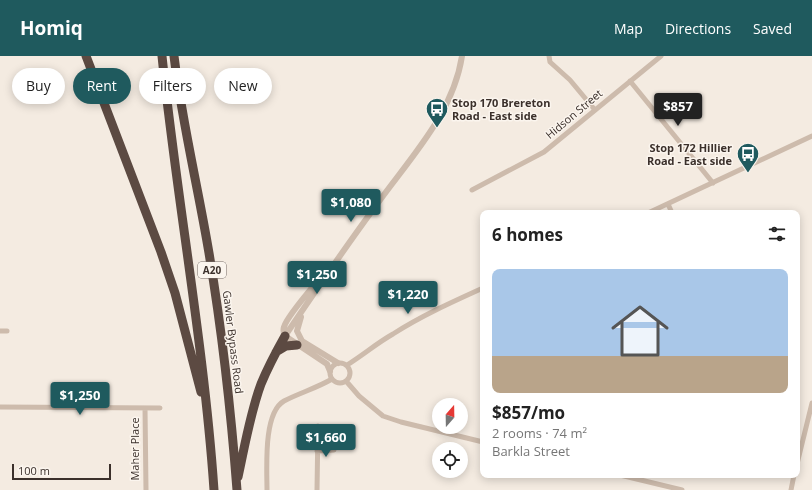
<!DOCTYPE html>
<meta charset="utf-8">
<style>
:root{--surface:#fff;--page:#f6f6f6;--text:#222;--muted:#767676;--line:#e0e0e0;--accent:#1f5a5e}
body{margin:0;font-family:"Open Sans",sans-serif;background:var(--page);color:var(--text);height:100vh;display:flex;flex-direction:column;font-size:15px;white-space:nowrap}
*{box-sizing:border-box;margin:0}
p{font-size:13px;color:var(--muted)}
.icon{flex:none;width:22px;height:22px;fill:none;stroke:currentColor;stroke-width:2;stroke-linecap:round;stroke-linejoin:round}
.map{position:relative;flex:1;overflow:hidden}
.sheet{position:absolute;left:480px;top:154px;width:320px;height:268px;display:flex;flex-direction:column;background:var(--surface);border-radius:8px;box-shadow:0 2px 10px #0003}
.sheet>*{flex:none}
.hud{position:absolute;left:12px;top:12px;width:380px;height:36px;display:flex;gap:8px}
.needle{width:26px;rotate:20deg}
.fabs{position:absolute;left:432px;top:342px;display:grid;gap:8px}
.fabs a{display:grid;place-items:center;width:36px;height:36px;border-radius:50%;background:var(--surface);box-shadow:0 2px 10px #0003;font-size:20px}
.scale{position:absolute;left:12px;bottom:10px;width:99px;box-sizing:border-box;padding-left:4px;border:2px solid #3b302b;border-top:0;font-size:11px;line-height:14px;white-space:nowrap;color:#3b302b;-webkit-text-stroke:3px #fbf5ee;paint-order:stroke}
.price{position:absolute;translate:-50% -34px;padding:0 9px;border-radius:4px;background:var(--accent);color:#fff;font-size:13px;line-height:26px;filter:drop-shadow(0 1px 2px #0008)}
.price::after{content:'';position:absolute;left:50%;top:24px;width:12px;height:9px;margin-left:-6px;background:inherit;clip-path:polygon(0 0,100% 0,50% 100%)}
.price.active{background:#222;color:#fff}
ul{padding:0;list-style:none}
li{display:grid;align-content:center;gap:8px;height:212px;padding:0 12px}
li+li{border-top:1px solid var(--line)}
li span{display:grid;place-items:center;height:124px;border-radius:8px;color:#555}
li>.icon{margin-inline-start:auto}
span .icon{width:72px;height:72px;fill:#fffc;stroke-width:1}
li b{font-size:17px}
h2{display:flex;justify-content:space-between;align-items:center;height:48px;padding:0 12px;font-size:17px}
.tag{padding:0 14px;border-radius:18px;background:var(--surface);box-shadow:0 2px 10px #0003;font-size:14px;line-height:36px}
.tag.active{background:var(--accent);color:#fff}
header{display:flex;align-items:center;gap:24px;box-sizing:border-box;height:56px;padding:0 20px;background:var(--accent);color:#fff}
header strong{font-size:19px}
nav{display:flex;gap:22px;margin-inline-start:auto;font-size:14px}
.map>svg:first-child{display:block}
</style>
<header>
<strong>Homiq</strong>
<nav><a>Map</a><a>Directions</a><a>Saved</a></nav>
</header>
<div class="map">
<svg width="812" height="434" viewBox="0 0 812 434">
<rect width="100%" height="100%" fill="#f4ebe1"/>
<g fill="none" stroke-linecap="round" stroke-linejoin="round">
<path stroke="#cdbbac" stroke-width="5" d="M549,0L550,6L570,24L595,54
M630,25L713,127
M472,134L544,96L661,0
M668,148L672,157
M648,157L812,80
M0,275H7
M330 317a10 10 0 1 1 20 0a10 10 0 1 1-20 0Z
M347,309C363,299 377,287 393,278C421,260 452,246 483,232
M346,325L359,340L383,360L401,366L483,386
M0,351L160,352
M145,352L146,434
M317,395L334,394
M797,408L812,347
M620,419L682,434
M267,434C267,412 263,357 284,345C299,337 317,332 332,323
M317,434L318,370
M791,434L794,419"/>
<path stroke="#cdbbac" stroke-width="6" d="M321,221C313,231 287,260 284,271C283,274 284,278 285,280L327,308L330,315
M301,261L297,275L302,285L338,307
M285,280C314,237 344,193 375,151C408,104 453,59 462,0"/>
<path stroke="#5c4a42" stroke-width="9" d="M86,0L161,196L175,237L201,336
M162,0C177,145 204,288 214,434
M174,0C182,66 198,131 209,197C222,275 231,355 237,434
M276,296L286,290L297,289
M238,421C245,389 250,358 261,328C268,311 276,296 285,280"/>
</g>
<defs>
<g id="bus-pin" transform="scale(1.15)"><path d="M0 17L-7.5 6A9.5 9.5 0 1 1 7.5 6Z" fill="#1f5a5e" stroke="#fbf5ee"/><path d="M-5-6H5V4H4V6H2V4H-2V6H-4V4H-5ZM-3.5-4V0h7V-4ZM-3.5 1.2v1.5H-2V1.2ZM2 1.2v1.5H3.5V1.2Z" fill="#fff"/></g>
</defs>
<g fill-rule="evenodd">
<use href="#bus-pin" x="437" y="53"/>
<use href="#bus-pin" x="748" y="98"/>
</g>
<g text-anchor="middle" stroke-width="3" stroke-linejoin="round" paint-order="stroke">
<rect fill="#fbf5ee" stroke="#756b66" stroke-width="1" x="198" y="206" width="28" height="16" rx="3"/>
<g font-size="10" font-weight="bold" fill="#3b302b">
<text x="212" y="218">A20</text>
</g>
<g font-size="11" font-weight="bold" fill="#3b302b" stroke="#fbf5ee" text-anchor="start">
<text x="452" y="51">Stop 170 Brereton<tspan x="452" dy="13">Road - East side</tspan></text>
<text x="732" y="96" text-anchor="end">Stop 172 Hillier<tspan x="732" dy="13">Road - East side</tspan></text>
</g>
<g font-size="11" fill="#3b302b" stroke="#fbf5ee">
<text transform="translate(574 58) rotate(-40)" y="4">Hidson Street</text>
<text transform="translate(233 286) rotate(83)" y="4">Gawler Bypass Road</text>
<text transform="translate(135 393) rotate(-90)" y="4">Maher Place</text>
</g>
</g>
</svg>
<div class="fabs">
<a><svg class="needle" viewBox="-14 -14 28 28"><path d="M0-13l5 13h-10z" fill="#e53935"/><path d="M0 13l5-13h-10z" fill="#767676"/></svg></a>
<a><svg class="icon" aria-label="locate" viewBox="0 0 24 24"><circle cx="12" cy="12" r="6"/><path d="M12 2v4M12 18v4M2 12h4M18 12h4"/></svg></a>
</div>
<div class="scale">100 m</div>
<b class="price active" style="left:678px;top:71px">$857</b>
<b class="price" style="left:351px;top:167px">$1,080</b>
<b class="price" style="left:317px;top:239px">$1,250</b>
<b class="price" style="left:408px;top:259px">$1,220</b>
<b class="price" style="left:80px;top:360px">$1,250</b>
<b class="price" style="left:326px;top:402px">$1,660</b>
<div class="hud">
<a class="tag">Buy</a>
<a class="tag active">Rent</a>
<a class="tag">Filters</a>
<a class="tag">New</a>
</div>
<section class="sheet">
<h2>6 homes<svg class="icon" aria-label="filters" viewBox="0 0 24 24"><path d="M4 7h16M4 17h16"/><circle cx="9" cy="7" r="2"/><circle cx="15" cy="17" r="2"/></svg></h2>
<ul>
<li><span style="background:linear-gradient(#a9c7e8 70%,#b9a48a 0)"><svg class="icon" aria-label="home" viewBox="0 0 24 24"><path d="M3 11l9-7 9 7M6 9v11h12V9"/></svg></span><div><b>$857/mo</b><p>2 rooms · 74 m²</p><p>Barkla Street</p></div></li>
</ul>
</section>
</div>
